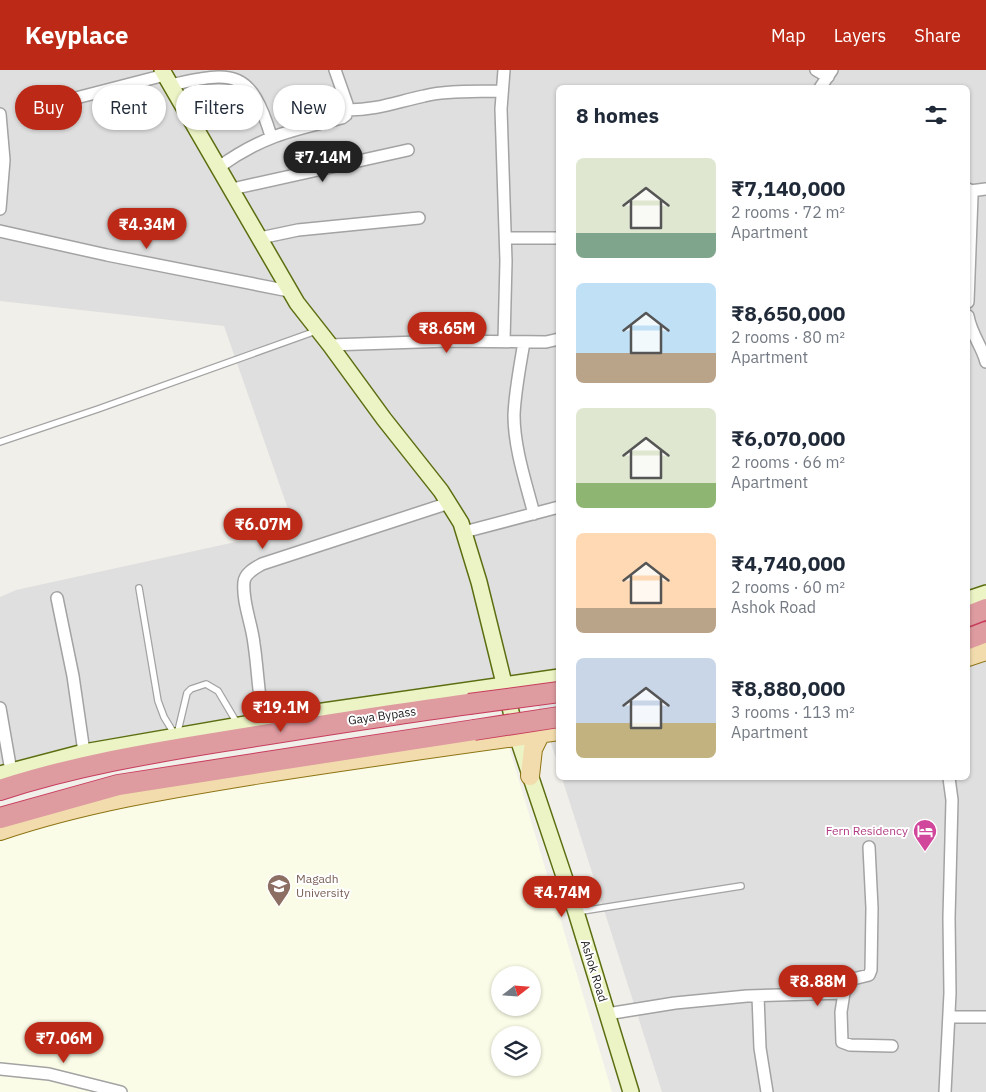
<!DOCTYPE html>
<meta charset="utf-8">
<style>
:root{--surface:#fff;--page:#f6f6f7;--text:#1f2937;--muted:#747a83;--accent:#bc2a17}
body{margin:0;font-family:"IBM Plex Sans",sans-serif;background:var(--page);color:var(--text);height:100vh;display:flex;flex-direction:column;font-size:19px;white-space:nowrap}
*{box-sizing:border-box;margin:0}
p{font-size:16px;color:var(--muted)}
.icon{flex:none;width:28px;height:28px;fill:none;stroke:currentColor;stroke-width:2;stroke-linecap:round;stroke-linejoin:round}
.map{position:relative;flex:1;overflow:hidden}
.sheet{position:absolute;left:556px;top:15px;width:414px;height:695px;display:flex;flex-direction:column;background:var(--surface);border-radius:8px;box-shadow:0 1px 4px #0004}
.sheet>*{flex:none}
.top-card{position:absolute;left:15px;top:15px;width:466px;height:45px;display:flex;gap:10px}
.needle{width:32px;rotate:73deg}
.buttons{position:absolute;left:491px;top:896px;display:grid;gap:10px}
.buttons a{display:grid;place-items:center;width:50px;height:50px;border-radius:50%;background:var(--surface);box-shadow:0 1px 4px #0004;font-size:25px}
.price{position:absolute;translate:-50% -42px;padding:0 11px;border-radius:18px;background:var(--accent);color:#fff;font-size:16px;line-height:32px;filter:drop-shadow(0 1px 2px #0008)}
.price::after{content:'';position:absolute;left:50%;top:30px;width:15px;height:11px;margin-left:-8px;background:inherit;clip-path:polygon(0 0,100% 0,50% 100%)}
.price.current{background:#222;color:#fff}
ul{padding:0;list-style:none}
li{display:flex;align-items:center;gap:15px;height:125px;padding:0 20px}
li span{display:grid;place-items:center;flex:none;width:140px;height:100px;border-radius:8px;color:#555}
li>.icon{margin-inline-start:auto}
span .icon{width:60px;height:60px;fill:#fffc;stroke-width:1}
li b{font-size:21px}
h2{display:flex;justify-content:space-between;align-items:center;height:60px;padding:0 20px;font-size:21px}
.chip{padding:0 18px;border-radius:22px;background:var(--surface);box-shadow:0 1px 4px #0004;font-size:18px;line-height:45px}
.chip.current{background:var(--accent);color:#fff}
header{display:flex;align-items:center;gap:30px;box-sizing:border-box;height:70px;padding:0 25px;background:var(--accent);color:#fff}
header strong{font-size:24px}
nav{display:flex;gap:28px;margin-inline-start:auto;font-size:18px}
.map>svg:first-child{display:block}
</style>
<header>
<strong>Keyplace</strong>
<nav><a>Map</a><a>Layers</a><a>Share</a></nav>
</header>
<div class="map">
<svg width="986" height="1022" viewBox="0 0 986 1022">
<rect width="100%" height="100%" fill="#f1efea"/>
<path fill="#e0dfdf" d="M0,0H986V1022H662L562,708H968V18H559V697L533,621L50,708L0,724V527L16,520L295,459L224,256L0,231Z"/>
<path fill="#fafce7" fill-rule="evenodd" d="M506,667L612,1022H0V768L59,741ZM500,905H532V938H500ZM500,965H532V998H500Z"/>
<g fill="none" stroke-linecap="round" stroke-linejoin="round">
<g stroke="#a3a3a3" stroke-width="8">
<path id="lane" d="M0,372L98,339L316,261
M139,518L158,631L164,647L175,665
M177,665L187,623L191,619L206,614L218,621L237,653
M576,842L741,816"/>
</g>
<g stroke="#a3a3a3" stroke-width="14">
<path id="street" d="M816,0L828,7
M171,15C235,0 251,1 271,66
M820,18L832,0
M72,29L165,5
M348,40C377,40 396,32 424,26C449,20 477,22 502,21
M0,44L4,90L0,139
M219,97C262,66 292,60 342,48L346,45L347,34L335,0
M232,119L408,80
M968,119L972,126L968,232
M970,121L986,119
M0,161L107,185L289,221
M260,168L298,160L419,148
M506,168H559
M968,246C971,264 982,276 986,292
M504,271L506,191L501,39L504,0
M524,272C520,296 515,321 514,345C514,378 526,413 534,444
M330,275L448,271L546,272L559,269
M464,462L559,437
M57,528L73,606L84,682
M0,638L11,701
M264,651C258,625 258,600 254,574C252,554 242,532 244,512C245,503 255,498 262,494L449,433
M844,923L841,942L842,972L850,975L892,976
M758,926L760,978L767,1022
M607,944L675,933L747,926L844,923L853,909L869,905L871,900L872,838L869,777
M949,947H986
M0,999L49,1004L121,1022
M945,1022L950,923L949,848L952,730L949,708"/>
</g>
<g stroke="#5b6f12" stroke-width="18">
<path id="secondary" d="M162,0L297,233L330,275L384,349L441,421L461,453L479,512L517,666L576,842L631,1022
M968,529L986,523
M0,704L84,682L302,644L559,607"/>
</g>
<g stroke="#8e7312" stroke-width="20">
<path id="primary" d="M968,587L986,581
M530,706L533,679L541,663
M0,761C83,733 169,719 255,705C356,689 457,675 559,661"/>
</g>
<g stroke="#c83d5d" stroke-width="22">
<path id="highway" d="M968,546L986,539
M968,569L986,562
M0,720C73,696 150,683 225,671C306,658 387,645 469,634
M0,748L118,715L474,660"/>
</g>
<use href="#lane" stroke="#fff" stroke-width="5.5"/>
<use href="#street" stroke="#fff" stroke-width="11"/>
<use href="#secondary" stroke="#ecf3c5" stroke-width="15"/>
<use href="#primary" stroke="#f2dcad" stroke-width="18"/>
<use href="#highway" stroke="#de9ba0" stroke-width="20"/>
<g stroke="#c83d5d" stroke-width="22" stroke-linecap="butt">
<path id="highway-bridge" d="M469,634L559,622
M474,660L559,647"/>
</g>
<use href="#highway-bridge" stroke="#de9ba0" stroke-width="20"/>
</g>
<defs>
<g id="hotel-pin" transform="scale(1.25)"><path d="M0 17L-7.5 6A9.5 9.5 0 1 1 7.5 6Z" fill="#d1479c" stroke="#fff"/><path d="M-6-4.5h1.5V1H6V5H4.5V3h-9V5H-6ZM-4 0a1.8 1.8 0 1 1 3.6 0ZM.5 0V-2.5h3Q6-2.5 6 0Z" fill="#fff"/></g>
<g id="university-pin" transform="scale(1.25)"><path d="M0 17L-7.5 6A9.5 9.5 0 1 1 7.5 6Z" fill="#8d6e63" stroke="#fff"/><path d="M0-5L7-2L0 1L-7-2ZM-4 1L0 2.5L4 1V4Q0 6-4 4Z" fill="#fff"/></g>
</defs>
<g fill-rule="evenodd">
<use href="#hotel-pin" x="925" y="761"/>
<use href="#university-pin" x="279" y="816"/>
</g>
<g text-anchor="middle" stroke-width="4" stroke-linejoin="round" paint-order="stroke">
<g font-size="12" fill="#222" stroke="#fff">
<text transform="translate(382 646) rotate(-8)" y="4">Gaya Bypass</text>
<text transform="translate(594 901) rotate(73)" y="4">Ashok Road</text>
</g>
<g font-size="12" fill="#b23c85" stroke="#fff" text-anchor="end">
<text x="908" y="765">Fern Residency</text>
</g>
<g font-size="12" fill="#785e54" stroke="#fff" text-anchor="start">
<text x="296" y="813">Magadh<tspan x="296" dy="14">University</tspan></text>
</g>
</g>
</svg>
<div class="buttons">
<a><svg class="needle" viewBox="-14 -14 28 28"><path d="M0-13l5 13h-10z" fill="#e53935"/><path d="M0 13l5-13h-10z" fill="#747a83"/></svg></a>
<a><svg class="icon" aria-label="layers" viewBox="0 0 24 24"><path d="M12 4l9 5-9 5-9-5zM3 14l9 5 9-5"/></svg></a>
</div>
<b class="price current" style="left:323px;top:113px">₹7.14M</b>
<b class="price" style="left:147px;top:180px">₹4.34M</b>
<b class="price" style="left:447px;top:284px">₹8.65M</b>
<b class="price" style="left:263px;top:480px">₹6.07M</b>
<b class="price" style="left:281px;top:663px">₹19.1M</b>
<b class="price" style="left:562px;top:848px">₹4.74M</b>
<b class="price" style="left:818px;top:937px">₹8.88M</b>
<b class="price" style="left:64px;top:994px">₹7.06M</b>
<div class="top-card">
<a class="chip current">Buy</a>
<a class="chip">Rent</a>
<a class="chip">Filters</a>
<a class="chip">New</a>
</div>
<section class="sheet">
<h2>8 homes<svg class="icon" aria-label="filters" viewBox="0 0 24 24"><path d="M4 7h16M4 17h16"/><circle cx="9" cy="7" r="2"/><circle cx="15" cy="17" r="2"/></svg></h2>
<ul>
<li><span style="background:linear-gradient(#dfe7d0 75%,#7fa58c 0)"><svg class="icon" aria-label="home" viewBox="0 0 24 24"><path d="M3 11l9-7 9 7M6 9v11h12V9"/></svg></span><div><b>₹7,140,000</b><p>2 rooms · 72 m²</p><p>Apartment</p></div></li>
<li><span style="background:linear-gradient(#bfe0f5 70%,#b9a48a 0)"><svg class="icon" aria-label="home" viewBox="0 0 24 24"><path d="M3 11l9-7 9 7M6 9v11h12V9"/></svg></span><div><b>₹8,650,000</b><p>2 rooms · 80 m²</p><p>Apartment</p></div></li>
<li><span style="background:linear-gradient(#dfe7d0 75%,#8fb573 0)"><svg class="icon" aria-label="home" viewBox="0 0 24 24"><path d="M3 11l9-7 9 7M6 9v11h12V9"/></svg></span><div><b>₹6,070,000</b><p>2 rooms · 66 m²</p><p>Apartment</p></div></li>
<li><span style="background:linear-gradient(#ffd9b3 75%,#b9a48a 0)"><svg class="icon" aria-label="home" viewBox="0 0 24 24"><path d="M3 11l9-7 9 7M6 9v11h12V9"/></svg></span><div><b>₹4,740,000</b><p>2 rooms · 60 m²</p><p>Ashok Road</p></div></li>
<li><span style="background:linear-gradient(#c9d6e8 65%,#c2b280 0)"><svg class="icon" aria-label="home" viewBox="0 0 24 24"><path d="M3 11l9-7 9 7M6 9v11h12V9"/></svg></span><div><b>₹8,880,000</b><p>3 rooms · 113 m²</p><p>Apartment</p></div></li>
</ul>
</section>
</div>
